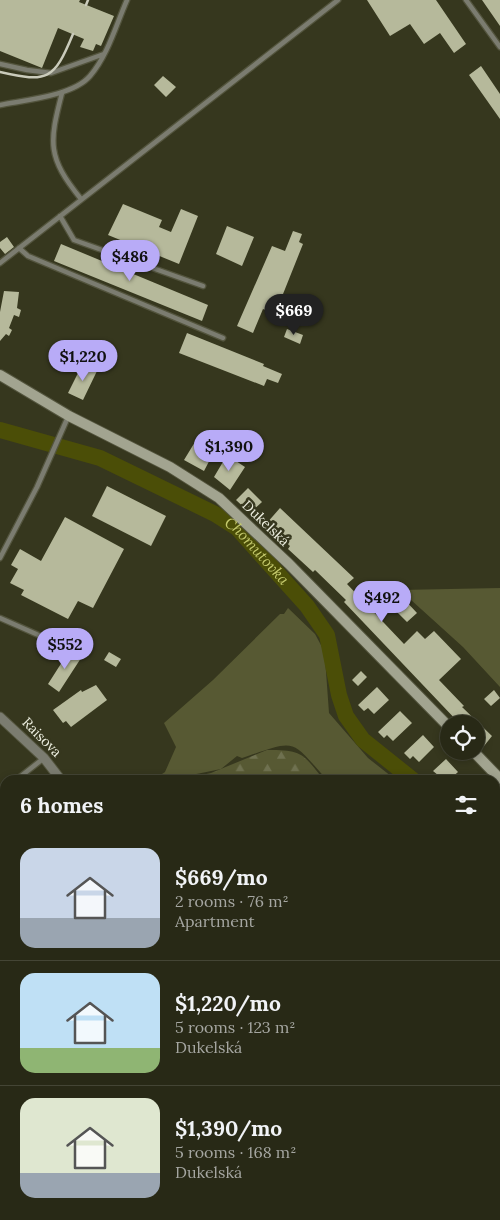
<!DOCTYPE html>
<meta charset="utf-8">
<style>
:root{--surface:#282916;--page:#30311f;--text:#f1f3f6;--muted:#a5a6a1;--line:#444535;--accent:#b8abf7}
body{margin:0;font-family:Lora,serif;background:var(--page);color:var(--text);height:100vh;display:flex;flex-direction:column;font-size:19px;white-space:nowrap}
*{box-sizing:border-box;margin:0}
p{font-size:16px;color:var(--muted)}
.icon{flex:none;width:28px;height:28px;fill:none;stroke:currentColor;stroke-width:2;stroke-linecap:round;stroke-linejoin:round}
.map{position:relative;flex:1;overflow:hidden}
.drawer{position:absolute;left:0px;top:775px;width:500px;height:445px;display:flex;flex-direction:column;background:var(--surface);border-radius:15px 15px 0 0;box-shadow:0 2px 8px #0003,0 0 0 1px var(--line)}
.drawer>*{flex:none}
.controls{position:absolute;left:440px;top:715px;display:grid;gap:10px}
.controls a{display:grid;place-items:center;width:45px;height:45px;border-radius:50%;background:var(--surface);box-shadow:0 2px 8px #0003,0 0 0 1px var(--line);font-size:25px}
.price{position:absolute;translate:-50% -42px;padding:0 11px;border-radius:18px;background:var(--accent);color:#111;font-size:16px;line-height:32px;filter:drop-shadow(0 1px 2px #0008)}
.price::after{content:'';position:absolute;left:50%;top:30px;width:15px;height:11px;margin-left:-8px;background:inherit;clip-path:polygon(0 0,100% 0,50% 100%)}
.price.active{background:#222;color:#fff}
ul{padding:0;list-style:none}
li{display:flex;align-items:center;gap:15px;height:125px;padding:0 20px}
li+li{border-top:1px solid var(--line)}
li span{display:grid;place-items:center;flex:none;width:140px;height:100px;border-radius:15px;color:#555}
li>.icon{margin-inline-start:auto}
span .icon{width:60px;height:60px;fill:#fffc;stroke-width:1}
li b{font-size:21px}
h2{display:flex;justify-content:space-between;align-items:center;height:60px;padding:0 20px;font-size:21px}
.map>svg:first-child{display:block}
</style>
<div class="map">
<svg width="500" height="1220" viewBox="0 0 500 1220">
<defs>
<pattern id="grass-dots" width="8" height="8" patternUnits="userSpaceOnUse" patternTransform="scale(1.25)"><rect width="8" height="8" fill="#575933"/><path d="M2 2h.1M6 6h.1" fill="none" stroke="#6f7150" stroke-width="1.8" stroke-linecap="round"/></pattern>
<pattern id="forest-firs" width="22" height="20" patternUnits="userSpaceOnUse" patternTransform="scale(1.25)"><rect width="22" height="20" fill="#575933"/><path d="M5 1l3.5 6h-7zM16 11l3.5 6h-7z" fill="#6f7150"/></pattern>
</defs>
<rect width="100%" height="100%" fill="#36371e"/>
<path fill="url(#grass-dots)" d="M495,871L500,875V1031L495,1038Z"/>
<path fill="url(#forest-firs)" d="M267,750C303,750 302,753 324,780H179L211,773Z
M5,831V889L0,890V832Z"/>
<path fill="#575933" d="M500,588V687L463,647L400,590Z
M288,608L315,634L322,647L325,658L329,713L368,758L396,780H327C289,737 297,740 242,758L237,756L221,769L167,780H153L165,772L176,747L164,723L213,680L280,614H284Z"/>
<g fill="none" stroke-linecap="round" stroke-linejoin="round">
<g stroke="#4b4e07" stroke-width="16">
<path id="s1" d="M0,430L100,458L215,514L237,528L307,606L327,635L339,695L346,716L363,740L413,780"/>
<path d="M495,844L500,848"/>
</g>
</g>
<path fill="#b6b99b" d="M0,0H80L79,2L114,16L101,46L96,44L93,51L80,47L84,39L58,28L42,68L0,51Z
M367,0H436L466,44L454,53L440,33L424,44L410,24L390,36Z
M482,0H500V26Z
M481,66L500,94V119L469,75Z
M163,76L176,87L166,97L154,85Z
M123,204L162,220L159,227L171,232L181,209L198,216L179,264L108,235Z
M227,226L254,237L242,266L216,254Z
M293,231L302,234L299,242L303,244L275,314L263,309L253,333L237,326L272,246L285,251Z
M7,237L14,247L5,254L0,248V242Z
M61,244L208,305L202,321L54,261Z
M4,291L19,292L17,308L21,310L19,317L14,315L9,328L12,330L9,336L6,334L0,341V312Z
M287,329L303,335L300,344L284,337Z
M187,333L264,364L263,366L282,374L278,383L267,379L264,386L179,353Z
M83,363L97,371L83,400L68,393Z
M198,437L216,448L204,471L184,460Z
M227,455L245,467L230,490L214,477Z
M107,486L166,516L151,546L92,516Z
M248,488L262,502L250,513L236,500Z
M280,508L354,578L347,584L404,644L417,631L425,639L434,631L461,659L439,680L464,706L462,707L492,736L484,746L476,741V724H460L344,602L346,600L315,570L313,572L288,549L290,546L266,524Z
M65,517L124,549L93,608L78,601L68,619L21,595L24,590L10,583L18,569L11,565L20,549L41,561Z
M403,598L417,613L407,622L392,607Z
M71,648L83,655L59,692L48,684Z
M109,652L121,659L116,667L104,660Z
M361,671L367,677L358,686L352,680Z
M96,685L107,700L71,727L66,721L63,723L53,710L81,690L82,692Z
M377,687L389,700L374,714L368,708L364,711L358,705Z
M494,690L500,698L491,706L484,699Z
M400,711L412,723L393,741L387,735L384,738L378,732Z
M423,735L434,747L419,762L413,756L410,759L404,753Z
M446,759L458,772L449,780H444L433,771Z"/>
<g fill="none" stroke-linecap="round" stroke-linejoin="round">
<g stroke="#53543d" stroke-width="7">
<path id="lane" d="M466,0L500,47
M0,64L27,70L51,73L104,54
M62,93C49,143 47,157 81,199
M0,105C25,100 73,96 90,76C108,55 116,25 127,0
M60,216L74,240L203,286
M19,248L28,256L223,338
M0,263L338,0
M0,558L37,487L68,417
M0,618L61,645
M16,780L44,758
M0,792L5,789
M0,1197L5,1196
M104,1215L106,1220
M314,1215L321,1220
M305,1220L306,1215"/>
</g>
<g stroke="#53543d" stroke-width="11">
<path id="street" d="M0,717L44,758L61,780
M495,806L500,799
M0,1152L5,1151
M404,1215L408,1220"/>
</g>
<g stroke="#53543d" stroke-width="12">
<path id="secondary" d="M0,375L69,416L170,467L219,498L289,564L449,727
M473,751L500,779"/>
</g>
<path stroke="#787964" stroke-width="2" stroke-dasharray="2.5 4" stroke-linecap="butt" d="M495,1105L500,1111
M0,1163L5,1161
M441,1215L445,1220"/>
<use href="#lane" stroke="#7b7c70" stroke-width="4.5"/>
<use href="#street" stroke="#7b7c70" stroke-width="9"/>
<use href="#secondary" stroke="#a2a490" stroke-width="10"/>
<path stroke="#cacbbb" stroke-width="2.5" d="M86,5L88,0
M0,72C48,83 54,80 73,34"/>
</g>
<g text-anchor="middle" stroke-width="5" stroke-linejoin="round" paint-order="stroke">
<g font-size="14" fill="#eceedf" stroke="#36371e">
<text transform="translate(266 523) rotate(44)" y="5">Dukelská</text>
<text transform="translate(42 737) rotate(45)" y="5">Raisova</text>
</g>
<g font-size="15" font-style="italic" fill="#c4c96d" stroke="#36371e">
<text dy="5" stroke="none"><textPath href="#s1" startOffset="288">Chomutovka</textPath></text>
</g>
</g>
</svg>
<div class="controls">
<a><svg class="icon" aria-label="locate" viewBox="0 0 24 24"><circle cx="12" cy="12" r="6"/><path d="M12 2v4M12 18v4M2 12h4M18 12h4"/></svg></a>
</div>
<b class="price" style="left:130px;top:282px">$486</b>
<b class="price active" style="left:294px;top:336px">$669</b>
<b class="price" style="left:83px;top:382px">$1,220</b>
<b class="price" style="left:229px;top:472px">$1,390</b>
<b class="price" style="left:382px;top:623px">$492</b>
<b class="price" style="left:65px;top:670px">$552</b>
<section class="drawer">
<h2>6 homes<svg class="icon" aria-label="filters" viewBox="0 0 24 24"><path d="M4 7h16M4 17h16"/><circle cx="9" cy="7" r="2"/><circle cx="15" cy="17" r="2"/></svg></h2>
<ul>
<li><span style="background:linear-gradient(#c9d6e8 70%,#9aa5b1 0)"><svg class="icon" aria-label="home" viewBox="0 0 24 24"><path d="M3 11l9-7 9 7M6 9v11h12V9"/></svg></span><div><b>$669/mo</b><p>2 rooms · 76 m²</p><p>Apartment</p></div></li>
<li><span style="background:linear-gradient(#bfe0f5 75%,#8fb573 0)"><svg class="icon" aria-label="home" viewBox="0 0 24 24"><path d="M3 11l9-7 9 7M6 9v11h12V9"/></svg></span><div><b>$1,220/mo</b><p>5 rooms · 123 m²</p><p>Dukelská</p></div></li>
<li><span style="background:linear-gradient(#dfe7d0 75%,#9aa5b1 0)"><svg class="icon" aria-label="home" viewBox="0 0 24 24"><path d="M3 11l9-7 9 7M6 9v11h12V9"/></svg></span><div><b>$1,390/mo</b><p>5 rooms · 168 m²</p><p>Dukelská</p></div></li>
</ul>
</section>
</div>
